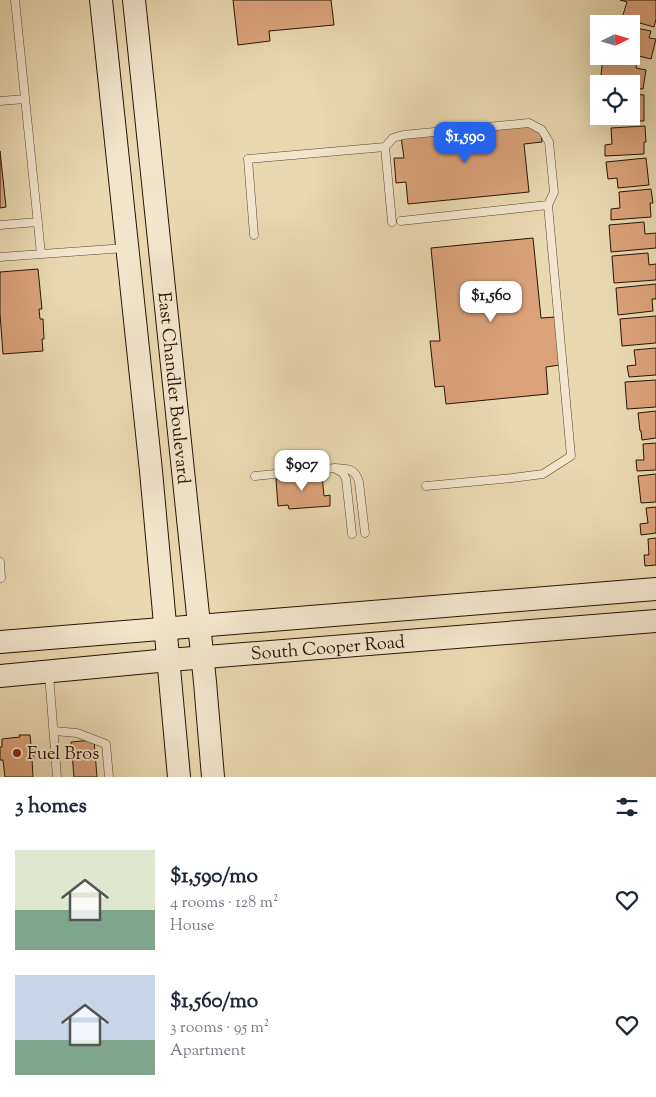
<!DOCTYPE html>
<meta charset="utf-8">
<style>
:root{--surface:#fff;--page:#f2f2f3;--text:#1f2937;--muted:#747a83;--accent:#2563eb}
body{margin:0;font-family:"Sorts Mill Goudy",serif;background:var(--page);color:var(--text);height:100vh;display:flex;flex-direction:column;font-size:19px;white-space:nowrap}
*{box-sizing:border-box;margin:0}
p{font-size:16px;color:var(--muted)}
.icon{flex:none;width:28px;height:28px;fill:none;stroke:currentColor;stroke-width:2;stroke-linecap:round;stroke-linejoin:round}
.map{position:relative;height:777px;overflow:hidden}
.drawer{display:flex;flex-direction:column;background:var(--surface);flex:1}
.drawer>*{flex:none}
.needle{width:32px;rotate:85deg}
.fabs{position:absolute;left:590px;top:15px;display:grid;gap:10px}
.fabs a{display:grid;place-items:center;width:50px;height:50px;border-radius:0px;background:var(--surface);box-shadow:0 5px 20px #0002;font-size:25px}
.price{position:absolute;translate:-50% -42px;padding:0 11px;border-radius:10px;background:#fff;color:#222;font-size:16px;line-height:32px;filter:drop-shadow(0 1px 2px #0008)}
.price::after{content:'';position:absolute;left:50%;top:30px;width:15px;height:11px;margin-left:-8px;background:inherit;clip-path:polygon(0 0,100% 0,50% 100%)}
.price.selected{background:var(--accent);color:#fff}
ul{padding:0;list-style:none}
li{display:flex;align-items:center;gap:15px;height:125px;padding:0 15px}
li span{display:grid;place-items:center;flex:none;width:140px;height:100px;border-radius:0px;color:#555}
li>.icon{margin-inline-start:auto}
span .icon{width:60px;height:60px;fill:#fffc;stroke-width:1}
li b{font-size:21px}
h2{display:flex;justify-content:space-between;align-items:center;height:60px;padding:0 15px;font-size:21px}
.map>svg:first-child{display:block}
</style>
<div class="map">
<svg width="656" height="777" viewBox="0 0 656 777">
<rect width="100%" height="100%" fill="#e9d9b0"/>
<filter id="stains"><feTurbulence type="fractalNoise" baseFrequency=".004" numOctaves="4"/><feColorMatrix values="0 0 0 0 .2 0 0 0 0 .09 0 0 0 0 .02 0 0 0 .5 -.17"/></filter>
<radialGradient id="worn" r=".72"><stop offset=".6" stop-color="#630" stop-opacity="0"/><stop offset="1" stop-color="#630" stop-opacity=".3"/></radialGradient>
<path fill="#dba27a" stroke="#281602" d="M233,0H331L334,25L269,31L270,41L238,45Z
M620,0H656V19L654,27L622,18L627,2Z
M631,27L651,31L649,38L656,39L651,59L631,54Z
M603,57L637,61L636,68L646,70L643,89L631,88V84H600Z
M631,94L644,95V121H611V116H631Z
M528,125L541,134L542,142L524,144L529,192L408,204L406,182L396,183L394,158H404L401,137Z
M645,126L646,142H644V154L605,156V145L612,144L611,128Z
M0,151L6,207L0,208Z
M646,158L649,185L618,188L617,178L608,179L606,162Z
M651,189L653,203H650L651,217L611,220V209L620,208L619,192Z
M644,222L645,234L656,233V248L611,252L609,225Z
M533,238L541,318L556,317L560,365L546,367L548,394L446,404L444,386L435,387L430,341H440L431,248Z
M648,253L649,265L656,264V280L614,283L612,256Z
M38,269L42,309H39L40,319H43L44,339H42L43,351L3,354L0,314V272Z
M656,284V299H652L653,311L618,315L616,288Z
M656,316V343L622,346L620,319Z
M656,348V375L629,377L627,366L636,365L634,350Z
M656,380V407L627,409L625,382Z
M656,411V438L642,440L641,431H640L638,413Z
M656,443V470L637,471L636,460H644L643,444Z
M656,474V502L641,503L638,476Z
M322,475L324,496L330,495V506L289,509L288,505L278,506L276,479Z
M656,507V533L641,535L640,524L648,523L646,508Z
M656,538V565L645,566L644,555H649L648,539Z
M19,735H30L31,745H33L34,759H32L33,777H5L3,760H0V747H2V739L20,737Z
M94,740L97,777H74L71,742Z"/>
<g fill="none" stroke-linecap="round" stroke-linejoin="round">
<g stroke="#58472e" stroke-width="9">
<path id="service" d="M15,0L41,254
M0,101L25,99
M401,221L548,205L571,456L543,474L512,478L426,486
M392,222L385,147L393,138L403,135L529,123L542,130L549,142L554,192L548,205
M0,225L38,222
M254,235L248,159L385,147
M0,257L125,248
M336,469L343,473L346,479L352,534
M255,476L335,468C348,469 355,468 359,482L365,533
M0,562L1,578
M49,674L57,777
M54,731L77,733L106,744L109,777"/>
</g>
<g stroke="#281602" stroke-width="24">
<g id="secondary">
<path d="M101,0L151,471L179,777"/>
<path id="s1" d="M134,0L205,682L213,777"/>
<path d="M0,642L656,589"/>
<path id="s2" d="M0,676L169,660L656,621"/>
</g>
</g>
<use href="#service" stroke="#f1e6cc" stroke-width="8"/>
<use href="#secondary" stroke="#f1e6cc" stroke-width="22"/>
</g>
<circle fill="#8f2418" stroke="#f1e6cc" stroke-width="2" cx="17" cy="753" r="5"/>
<g text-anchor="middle" stroke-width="4" stroke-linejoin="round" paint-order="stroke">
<g font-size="18" fill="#281602" stroke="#f1e6cc">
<text dy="6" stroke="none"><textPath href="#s1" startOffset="390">East Chandler Boulevard</textPath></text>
<text dy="6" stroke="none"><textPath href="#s2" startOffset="329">South Cooper Road</textPath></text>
</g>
<g font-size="18" fill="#281602" stroke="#f1e6cc" text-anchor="start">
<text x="27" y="759">Fuel Bros</text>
</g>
</g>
<rect width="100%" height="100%" filter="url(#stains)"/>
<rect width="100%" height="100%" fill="url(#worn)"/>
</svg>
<div class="fabs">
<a><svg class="needle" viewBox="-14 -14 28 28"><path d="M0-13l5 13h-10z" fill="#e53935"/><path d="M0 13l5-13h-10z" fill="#747a83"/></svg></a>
<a><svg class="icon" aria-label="locate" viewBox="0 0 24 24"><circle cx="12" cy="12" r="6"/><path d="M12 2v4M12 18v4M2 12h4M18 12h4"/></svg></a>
</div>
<b class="price selected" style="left:465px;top:164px">$1,590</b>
<b class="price" style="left:491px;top:323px">$1,560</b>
<b class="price" style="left:302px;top:492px">$907</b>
</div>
<section class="drawer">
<h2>3 homes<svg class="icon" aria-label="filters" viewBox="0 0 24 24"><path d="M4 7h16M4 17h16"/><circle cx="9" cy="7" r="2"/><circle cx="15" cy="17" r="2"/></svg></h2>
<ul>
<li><span style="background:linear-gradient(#dfe7d0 60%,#7fa58c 0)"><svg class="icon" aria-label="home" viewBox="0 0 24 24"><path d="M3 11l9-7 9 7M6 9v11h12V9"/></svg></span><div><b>$1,590/mo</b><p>4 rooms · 128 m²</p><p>House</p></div><svg class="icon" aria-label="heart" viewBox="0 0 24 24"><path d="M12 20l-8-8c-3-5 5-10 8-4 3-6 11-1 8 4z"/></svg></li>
<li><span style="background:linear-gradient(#c9d6e8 65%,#7fa58c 0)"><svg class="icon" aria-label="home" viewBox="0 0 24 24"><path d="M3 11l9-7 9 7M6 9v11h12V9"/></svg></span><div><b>$1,560/mo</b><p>3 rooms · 95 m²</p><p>Apartment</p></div><svg class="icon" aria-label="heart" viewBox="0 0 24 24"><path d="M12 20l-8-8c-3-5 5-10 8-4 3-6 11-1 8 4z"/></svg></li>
</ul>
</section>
